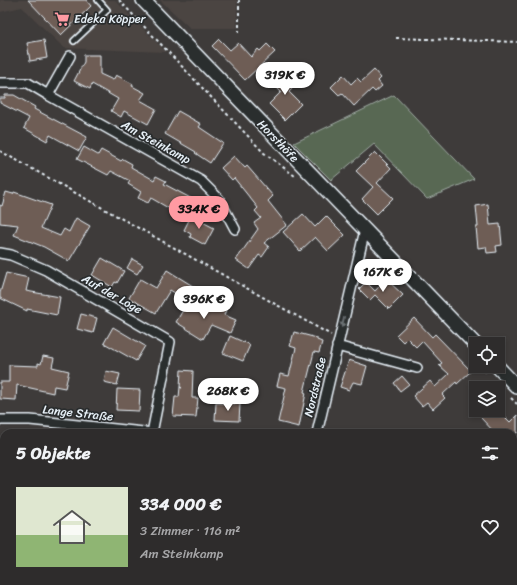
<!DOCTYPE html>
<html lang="de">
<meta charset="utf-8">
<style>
:root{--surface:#2e2c2c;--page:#3a3838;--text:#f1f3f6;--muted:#a7a7a9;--line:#494848;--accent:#ff9aa2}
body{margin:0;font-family:Sriracha,sans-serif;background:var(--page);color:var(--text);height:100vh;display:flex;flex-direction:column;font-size:15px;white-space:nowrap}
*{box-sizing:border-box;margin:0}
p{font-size:13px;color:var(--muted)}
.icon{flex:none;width:22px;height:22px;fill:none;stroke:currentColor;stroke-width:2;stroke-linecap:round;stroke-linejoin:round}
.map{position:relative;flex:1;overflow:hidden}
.panel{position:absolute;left:0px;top:429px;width:517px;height:156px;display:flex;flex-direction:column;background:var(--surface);border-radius:12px 12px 0 0;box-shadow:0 2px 6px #0003,0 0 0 1px var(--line)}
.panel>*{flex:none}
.controls{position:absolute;left:469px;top:337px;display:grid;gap:8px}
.controls a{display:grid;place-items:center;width:36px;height:36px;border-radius:0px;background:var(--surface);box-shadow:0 2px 6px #0003,0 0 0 1px var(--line);font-size:20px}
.price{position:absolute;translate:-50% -34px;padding:0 9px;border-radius:14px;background:#fff;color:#222;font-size:13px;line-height:26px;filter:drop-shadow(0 1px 2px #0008)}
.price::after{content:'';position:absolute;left:50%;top:24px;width:12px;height:9px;margin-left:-6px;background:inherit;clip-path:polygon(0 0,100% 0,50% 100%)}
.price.on{background:var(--accent);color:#111}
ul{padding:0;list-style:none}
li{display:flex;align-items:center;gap:12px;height:100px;padding:0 16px}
li span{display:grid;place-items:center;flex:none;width:112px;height:80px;border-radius:0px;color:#555}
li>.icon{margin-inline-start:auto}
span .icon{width:48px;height:48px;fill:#fffc;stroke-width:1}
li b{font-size:17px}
h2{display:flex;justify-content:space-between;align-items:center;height:48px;padding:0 16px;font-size:17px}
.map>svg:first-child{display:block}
</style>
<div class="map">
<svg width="517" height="585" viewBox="0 0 517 585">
<rect width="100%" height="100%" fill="#3e3b3a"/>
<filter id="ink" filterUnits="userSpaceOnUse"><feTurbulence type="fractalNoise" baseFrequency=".025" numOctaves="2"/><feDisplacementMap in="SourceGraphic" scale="8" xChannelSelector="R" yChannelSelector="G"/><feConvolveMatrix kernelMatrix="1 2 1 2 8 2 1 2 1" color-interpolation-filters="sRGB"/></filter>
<g filter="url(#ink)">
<path fill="#4c4542" d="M0,0H115L166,52L64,48L22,7L0,12Z
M160,0H237V28H190Z"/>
<path fill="#586852" stroke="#a0aca5" d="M394,95L474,179L427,199L374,144L331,180L294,143Z"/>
<path fill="#6e5d55" stroke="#e8f1f8" d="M28,0H86L91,6L61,35Z
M219,39L230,50L238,43L251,57L258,49L260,51L267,44L275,52L245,80L212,46Z
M44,40L47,58L30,61L27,43Z
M84,55H100V74L113,80L116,75L133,84L132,86L145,93L140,100L156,109L148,124L124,111L121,117L111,111L118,99L92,84L90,89L74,81L84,62Z
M374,70L381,78L378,81L382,86L375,92L372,89L354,106L342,93L339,95L331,87L343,75L351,84L357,78L361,82Z
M287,72L298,83L289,92L301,104L285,120L269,104L281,92L271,82L278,76L281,79Z
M5,95H14L35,107L34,109L87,137L79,151L50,135L47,141L24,128L29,118L0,103V98H5Z
M178,111L201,124L199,127L223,143L210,163L195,153L196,152L165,134Z
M84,147L98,155L101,150L121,161L123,159L132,164L131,167L154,180L156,176L166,181L164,184L198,202L189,220L151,198L148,203L138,198L141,192L128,184L130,181L111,171L108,175L77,159Z
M375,152L391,168L377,183L393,198L377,214L362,199L373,187L356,171Z
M234,156L245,168L247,166L273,196L268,201L287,225L264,243L269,247L262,257L259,255L249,269L236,260L258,229L254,223L261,218L255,211L258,208L234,178L232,180L221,168Z
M6,192L13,194L14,192L20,194L51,205L41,228L60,236L64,229L69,232L76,218L90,226L69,261L44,247L14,235L18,225L0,223V205L2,206Z
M488,204L490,225L500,224L502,245L496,246L497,252L487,253L486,247L478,248L476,227H478L476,206Z
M303,214L315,227L326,216L345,235L328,251L315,237L300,251L283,232Z
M191,216L214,228L205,245L190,237L191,234L184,230Z
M102,258L124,271L117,283L115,282L112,287L92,275Z
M132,259L143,265L137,274L127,268Z
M167,270L196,288L188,301L170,290L156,313L129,298L140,279L156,288Z
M6,273L29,278L26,291L60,297L57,315L27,309V311L0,298V293Z
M386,279L403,295L389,309L375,295L370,300L359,289L366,282L375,291Z
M189,300L209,313L213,305L226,310L224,315L236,320L230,333L211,325L203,339L176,322Z
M81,314L97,318L93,333L77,329Z
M414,318L432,337L435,334L471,371L457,384L456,382L442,395L445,398L433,409L427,402L422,406L413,396L430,381L435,387L449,374L439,365L442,363L422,341L416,347L407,338L403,342L396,335Z
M113,327L145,346L136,361L104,343Z
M294,332L317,338V340L322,342L319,353L314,352L304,392L306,393L299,427L278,422L286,388L277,386L280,374L289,376L296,348L290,346Z
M230,336L250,345L243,361L223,353Z
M43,356L54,358L52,367L69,371L65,388L54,386L53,393L17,385L16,400L0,399V382H9V365L38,366V363L41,364Z
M349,360L367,366L362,384L353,382L349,390L340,387Z
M181,370L193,371L192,398H198L196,417L173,416L175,397H179L180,387L182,388L180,387Z
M106,371L120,374L117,385L104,382Z
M402,376L409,384L400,391L394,383Z
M213,382L223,384L220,399L210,396Z
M117,389L140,390L139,411L116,410Z
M216,403L240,404L239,421L215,420Z
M489,410H498L510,422L517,415V433H495L481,418Z"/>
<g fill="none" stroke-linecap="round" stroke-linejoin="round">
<g stroke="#e8f1f8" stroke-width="8">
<path id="service" d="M74,41L107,10L98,0"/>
</g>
<g stroke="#e8f1f8" stroke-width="12">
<path id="minor" d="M0,83H28L48,95L201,181L219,199L235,229
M48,95L70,56
M0,253L11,255L46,270L170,342L152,433
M337,346L417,368
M0,420H30L153,433
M317,433L365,230
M0,506H4
M442,581V585
M281,585L282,581"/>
</g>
<g stroke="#e8f1f8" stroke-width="16">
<path id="secondary" d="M143,0L476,345
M497,366L517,387"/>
</g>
<path stroke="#e8f1f8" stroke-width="2" stroke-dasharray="3 3" stroke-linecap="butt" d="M119,0L264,153L295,176
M239,0V32
M396,38L517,42
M0,151L331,335
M471,357L476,362
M480,366L486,372
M511,398L517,404
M0,579H4
M33,584V581"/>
<use href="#service" stroke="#2a2d2e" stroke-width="4.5"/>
<use href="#minor" stroke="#2a2d2e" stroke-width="9"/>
<use href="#secondary" stroke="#2a2d2e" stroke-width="13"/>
</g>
<defs><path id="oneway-solid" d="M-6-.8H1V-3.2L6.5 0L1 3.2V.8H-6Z"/></defs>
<use fill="#6c7275" href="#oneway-solid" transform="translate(343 322) rotate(103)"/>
</g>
<defs>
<g id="supermarket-bare" transform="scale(1.2)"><path d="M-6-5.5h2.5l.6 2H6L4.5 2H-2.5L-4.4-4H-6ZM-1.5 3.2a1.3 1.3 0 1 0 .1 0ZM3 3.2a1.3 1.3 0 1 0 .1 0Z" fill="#ff9aa2" stroke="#2a2d2e" stroke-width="2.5" paint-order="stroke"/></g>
</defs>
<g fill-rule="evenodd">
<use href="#supermarket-bare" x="62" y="19"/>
</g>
<g text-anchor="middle" stroke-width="3.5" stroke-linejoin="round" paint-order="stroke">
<g font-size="12" fill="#e8f1f8" stroke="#2a2d2e" text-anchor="start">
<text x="74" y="23">Edeka Köpper</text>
</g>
<g font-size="12" fill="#e8f1f8" stroke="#2a2d2e">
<text transform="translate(278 141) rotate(46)" y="4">Horsthöfe</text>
<text transform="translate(156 142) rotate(29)" y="4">Am Steinkamp</text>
<text transform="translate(112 294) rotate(30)" y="4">Auf der Loge</text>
<text transform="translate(315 387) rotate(-77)" y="4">Nordstraße</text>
<text transform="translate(78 413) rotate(6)" y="4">Lange Straße</text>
</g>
</g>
</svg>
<div class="controls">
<a><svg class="icon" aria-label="locate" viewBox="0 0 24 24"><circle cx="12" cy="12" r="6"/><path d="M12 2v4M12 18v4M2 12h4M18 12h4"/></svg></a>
<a><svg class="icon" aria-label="layers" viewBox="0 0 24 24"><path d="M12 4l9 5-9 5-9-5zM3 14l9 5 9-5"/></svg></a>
</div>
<b class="price" style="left:285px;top:96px">319K €</b>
<b class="price on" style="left:199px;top:230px">334K €</b>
<b class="price" style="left:383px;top:293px">167K €</b>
<b class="price" style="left:204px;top:320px">396K €</b>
<b class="price" style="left:228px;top:412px">268K €</b>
<section class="panel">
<h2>5 Objekte<svg class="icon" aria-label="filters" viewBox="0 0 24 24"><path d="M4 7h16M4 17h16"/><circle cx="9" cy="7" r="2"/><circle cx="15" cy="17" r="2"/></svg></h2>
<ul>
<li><span style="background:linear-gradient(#dfe7d0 60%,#8fb573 0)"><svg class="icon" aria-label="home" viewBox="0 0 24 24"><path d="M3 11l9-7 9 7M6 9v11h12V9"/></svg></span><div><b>334 000 €</b><p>3 Zimmer · 116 m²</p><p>Am Steinkamp</p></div><svg class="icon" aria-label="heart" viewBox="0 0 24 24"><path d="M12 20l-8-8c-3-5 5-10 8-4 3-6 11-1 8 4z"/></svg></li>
</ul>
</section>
</div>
